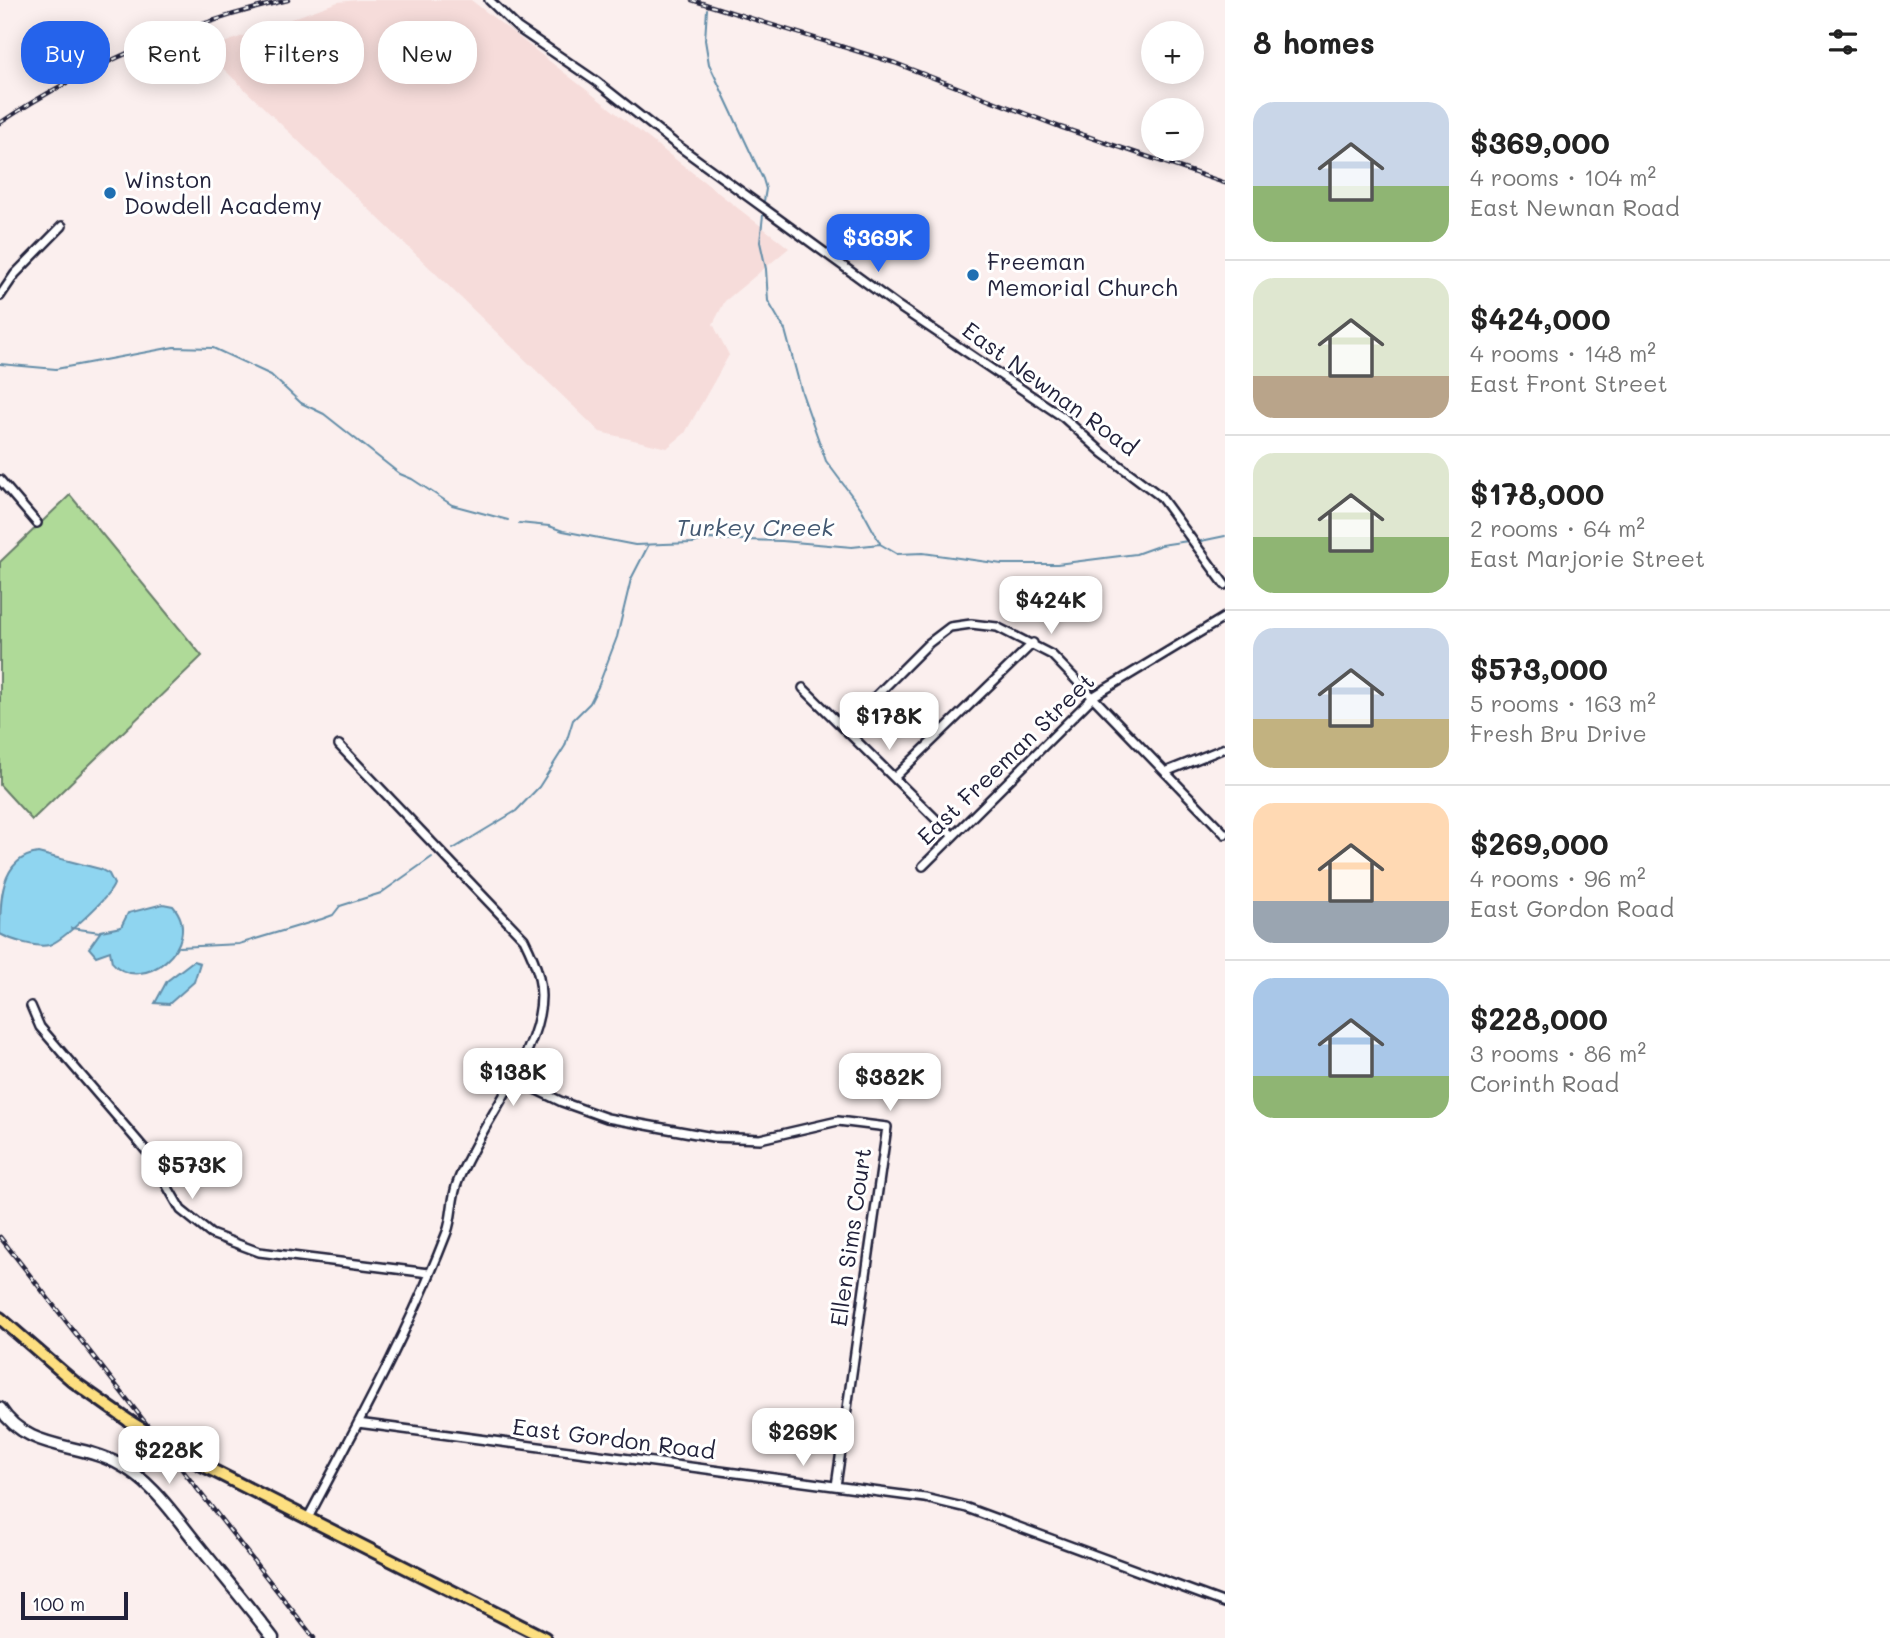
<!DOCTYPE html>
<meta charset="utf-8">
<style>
:root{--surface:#fff;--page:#f6f6f6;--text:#222;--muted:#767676;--line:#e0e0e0;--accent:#2563eb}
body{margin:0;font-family:Mali,sans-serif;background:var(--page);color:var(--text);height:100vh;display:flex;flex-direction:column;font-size:26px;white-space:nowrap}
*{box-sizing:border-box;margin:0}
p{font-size:23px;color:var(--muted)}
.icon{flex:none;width:38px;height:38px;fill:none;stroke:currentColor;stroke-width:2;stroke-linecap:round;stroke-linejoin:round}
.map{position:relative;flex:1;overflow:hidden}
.drawer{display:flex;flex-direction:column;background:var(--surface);width:665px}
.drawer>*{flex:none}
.guide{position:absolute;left:21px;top:21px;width:665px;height:63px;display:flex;gap:14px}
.fabs{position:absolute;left:1141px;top:21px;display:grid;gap:14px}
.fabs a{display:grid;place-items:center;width:63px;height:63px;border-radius:50%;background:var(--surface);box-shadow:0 4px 18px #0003;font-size:35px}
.scale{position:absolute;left:21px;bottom:18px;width:107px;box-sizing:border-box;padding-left:7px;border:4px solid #22223b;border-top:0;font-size:19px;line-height:24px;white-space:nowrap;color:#22223b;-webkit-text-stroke:5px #fff;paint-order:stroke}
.price{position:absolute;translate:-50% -60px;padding:0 16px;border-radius:14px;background:#fff;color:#222;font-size:23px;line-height:46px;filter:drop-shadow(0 2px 4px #0008)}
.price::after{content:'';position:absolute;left:50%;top:42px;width:21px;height:16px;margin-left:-10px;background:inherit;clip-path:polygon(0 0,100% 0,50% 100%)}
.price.on{background:var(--accent);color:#fff}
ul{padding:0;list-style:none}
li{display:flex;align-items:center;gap:21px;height:175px;padding:0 28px}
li+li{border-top:2px solid var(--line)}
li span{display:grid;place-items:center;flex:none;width:196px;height:140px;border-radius:21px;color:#555}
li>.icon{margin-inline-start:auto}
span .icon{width:84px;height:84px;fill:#fffc;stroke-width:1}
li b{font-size:30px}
h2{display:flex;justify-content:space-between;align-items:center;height:84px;padding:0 28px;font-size:30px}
.chip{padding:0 24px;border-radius:28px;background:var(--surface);box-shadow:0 4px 18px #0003;font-size:24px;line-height:63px}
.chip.on{background:var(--accent);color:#fff}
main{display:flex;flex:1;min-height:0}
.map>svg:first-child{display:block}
</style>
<main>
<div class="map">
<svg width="1225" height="1638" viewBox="0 0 1225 1638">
<rect width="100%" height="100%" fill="#fbefee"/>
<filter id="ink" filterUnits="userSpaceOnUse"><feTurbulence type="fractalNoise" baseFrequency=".0143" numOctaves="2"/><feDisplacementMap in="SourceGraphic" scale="14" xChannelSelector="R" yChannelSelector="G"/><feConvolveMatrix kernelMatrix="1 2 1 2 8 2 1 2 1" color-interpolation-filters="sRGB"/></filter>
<g filter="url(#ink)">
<path fill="#f6dcda" d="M358,0H471L789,248L725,301L713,324L729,355L685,433L667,448L600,432L204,50L338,2Z"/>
<path fill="#afda98" stroke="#687e6a" stroke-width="2" d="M70,495L202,656L32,820L0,785V562Z"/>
<path fill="#8fd5f0" stroke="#638da8" stroke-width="2" d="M38,853L100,869L109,874L114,884C110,897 62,941 49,945C37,948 11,940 0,934C0,902 0,858 38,853Z
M163,904L173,906C206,944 140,997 112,962L110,951L96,956L89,948L101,931L121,927L128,913Z
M193,961L200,963L194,982L169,1004L155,1003L167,981Z"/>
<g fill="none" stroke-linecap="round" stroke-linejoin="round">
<path stroke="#638da8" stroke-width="2" d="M707,9L705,40L709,64L763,179L766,189L764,201
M763,215L760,242L766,269L768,301L785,330L802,393L826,461L861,508L880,543
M0,364L56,369L174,347L213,348L271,375L301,403L324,414L400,474L412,479L452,505L508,520
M519,523L549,526L563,531L635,545L693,543L708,539L782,541L852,547L880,544L897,554L923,553L1002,564H1057L1136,554L1161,545L1188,541
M1201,541L1225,536
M453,849L516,811L539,787L565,746L573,720L590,703L598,687L617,637L631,579L648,546
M71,928L100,932
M179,947L239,944L322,919L333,915L340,906L381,893L432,857"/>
<g stroke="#22223b" stroke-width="12">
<path id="street" d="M489,0L518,28L597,82L673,142L898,306L1063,417L1103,453L1160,496L1225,585
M0,296L15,274L62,226
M0,480L37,523
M803,688L953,836
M845,727L929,643L950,627L971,624L997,627L1052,655L1225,834
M1165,772L1225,748
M895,777L1033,643
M923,866L1094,696L1225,617
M31,1006L40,1027L148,1153L181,1210L211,1234L259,1252L429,1273
M512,1078L562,1102L607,1118L713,1137L760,1139L838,1121L887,1127L836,1486
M358,1423L925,1498L967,1508L1225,1603
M308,1518C357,1425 409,1331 447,1232C453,1216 451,1197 458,1181C478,1129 529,1068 539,1015C545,986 537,965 524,939L339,745"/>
</g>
<g stroke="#22223b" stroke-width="15">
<path id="secondary" d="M0,1408C27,1451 77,1442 117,1463C153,1481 175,1517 199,1546C224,1577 249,1607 273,1638"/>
</g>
<g stroke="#22223b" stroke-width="16">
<path id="primary" d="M0,1318L74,1382L129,1421
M194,1461L545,1638"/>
</g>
<use href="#street" stroke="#fff" stroke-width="7"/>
<use href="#secondary" stroke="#fff" stroke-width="10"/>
<use href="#primary" stroke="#fddf80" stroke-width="10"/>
<g stroke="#22223b" stroke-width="4.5">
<path id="rail" d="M692,0L895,63L1060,127L1225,183
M0,123C86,65 187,23 288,0
M0,1237L314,1638"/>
</g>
<use href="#rail" stroke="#fff" stroke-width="2" stroke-dasharray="5" stroke-linecap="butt"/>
<g stroke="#22223b" stroke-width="16" stroke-linecap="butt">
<path id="primary-bridge" d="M129,1421L194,1461"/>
</g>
<use href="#primary-bridge" stroke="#fddf80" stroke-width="10"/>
</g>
</g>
<g fill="#1f6fb2" stroke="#fff" stroke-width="2.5">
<circle cx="110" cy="193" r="7"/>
<circle cx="973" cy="275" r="7"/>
</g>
<g text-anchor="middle" stroke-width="6" stroke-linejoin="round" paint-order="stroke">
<g font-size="23" fill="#22223b" stroke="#fff" text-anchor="start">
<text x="124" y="188">Winston<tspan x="124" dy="26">Dowdell Academy</tspan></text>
<text x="987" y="270">Freeman<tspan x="987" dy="26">Memorial Church</tspan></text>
</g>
<g font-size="23" fill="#22223b" stroke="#fff">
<text transform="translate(1050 389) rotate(36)" y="8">East Newnan Road</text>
<text transform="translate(1006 759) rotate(-44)" y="8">East Freeman Street</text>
<text transform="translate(851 1237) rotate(-82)" y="8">Ellen Sims Court</text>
<text transform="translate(614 1439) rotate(7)" y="8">East Gordon Road</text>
</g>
<g font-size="24" font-style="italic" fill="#435871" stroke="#fff">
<text x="755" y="536">Turkey Creek</text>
</g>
</g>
</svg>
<div class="fabs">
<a>+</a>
<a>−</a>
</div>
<div class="scale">100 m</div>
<b class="price on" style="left:878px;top:274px">$369K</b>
<b class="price" style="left:1051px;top:636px">$424K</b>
<b class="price" style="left:889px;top:752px">$178K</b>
<b class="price" style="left:513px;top:1108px">$138K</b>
<b class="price" style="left:890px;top:1113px">$382K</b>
<b class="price" style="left:192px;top:1201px">$573K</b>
<b class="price" style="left:803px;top:1468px">$269K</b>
<b class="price" style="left:169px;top:1486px">$228K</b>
<div class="guide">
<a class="chip on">Buy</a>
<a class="chip">Rent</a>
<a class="chip">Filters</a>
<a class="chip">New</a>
</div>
</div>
<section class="drawer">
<h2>8 homes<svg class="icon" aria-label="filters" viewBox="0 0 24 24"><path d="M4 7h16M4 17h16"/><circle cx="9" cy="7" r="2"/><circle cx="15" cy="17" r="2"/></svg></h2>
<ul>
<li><span style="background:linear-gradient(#c9d6e8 60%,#8fb573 0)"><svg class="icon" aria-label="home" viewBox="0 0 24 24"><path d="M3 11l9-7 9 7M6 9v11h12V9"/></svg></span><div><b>$369,000</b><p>4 rooms · 104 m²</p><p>East Newnan Road</p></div></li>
<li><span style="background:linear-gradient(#dfe7d0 70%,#b9a48a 0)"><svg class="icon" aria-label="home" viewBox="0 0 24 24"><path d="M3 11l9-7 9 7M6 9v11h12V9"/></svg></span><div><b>$424,000</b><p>4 rooms · 148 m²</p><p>East Front Street</p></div></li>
<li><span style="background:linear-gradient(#dfe7d0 60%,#8fb573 0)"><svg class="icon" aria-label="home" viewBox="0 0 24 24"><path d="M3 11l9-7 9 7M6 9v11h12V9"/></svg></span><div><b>$178,000</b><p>2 rooms · 64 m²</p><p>East Marjorie Street</p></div></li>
<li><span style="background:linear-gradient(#c9d6e8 65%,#c2b280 0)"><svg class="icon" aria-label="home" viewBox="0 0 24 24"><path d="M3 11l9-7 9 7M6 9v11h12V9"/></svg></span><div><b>$573,000</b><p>5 rooms · 163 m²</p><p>Fresh Bru Drive</p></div></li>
<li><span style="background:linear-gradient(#ffd9b3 70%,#9aa5b1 0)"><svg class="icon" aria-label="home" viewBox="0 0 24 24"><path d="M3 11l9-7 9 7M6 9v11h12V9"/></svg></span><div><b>$269,000</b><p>4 rooms · 96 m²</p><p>East Gordon Road</p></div></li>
<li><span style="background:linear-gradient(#a9c7e8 70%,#8fb573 0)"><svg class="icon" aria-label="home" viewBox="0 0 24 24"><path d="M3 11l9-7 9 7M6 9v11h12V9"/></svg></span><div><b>$228,000</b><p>3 rooms · 86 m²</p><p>Corinth Road</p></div></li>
</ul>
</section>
</main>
